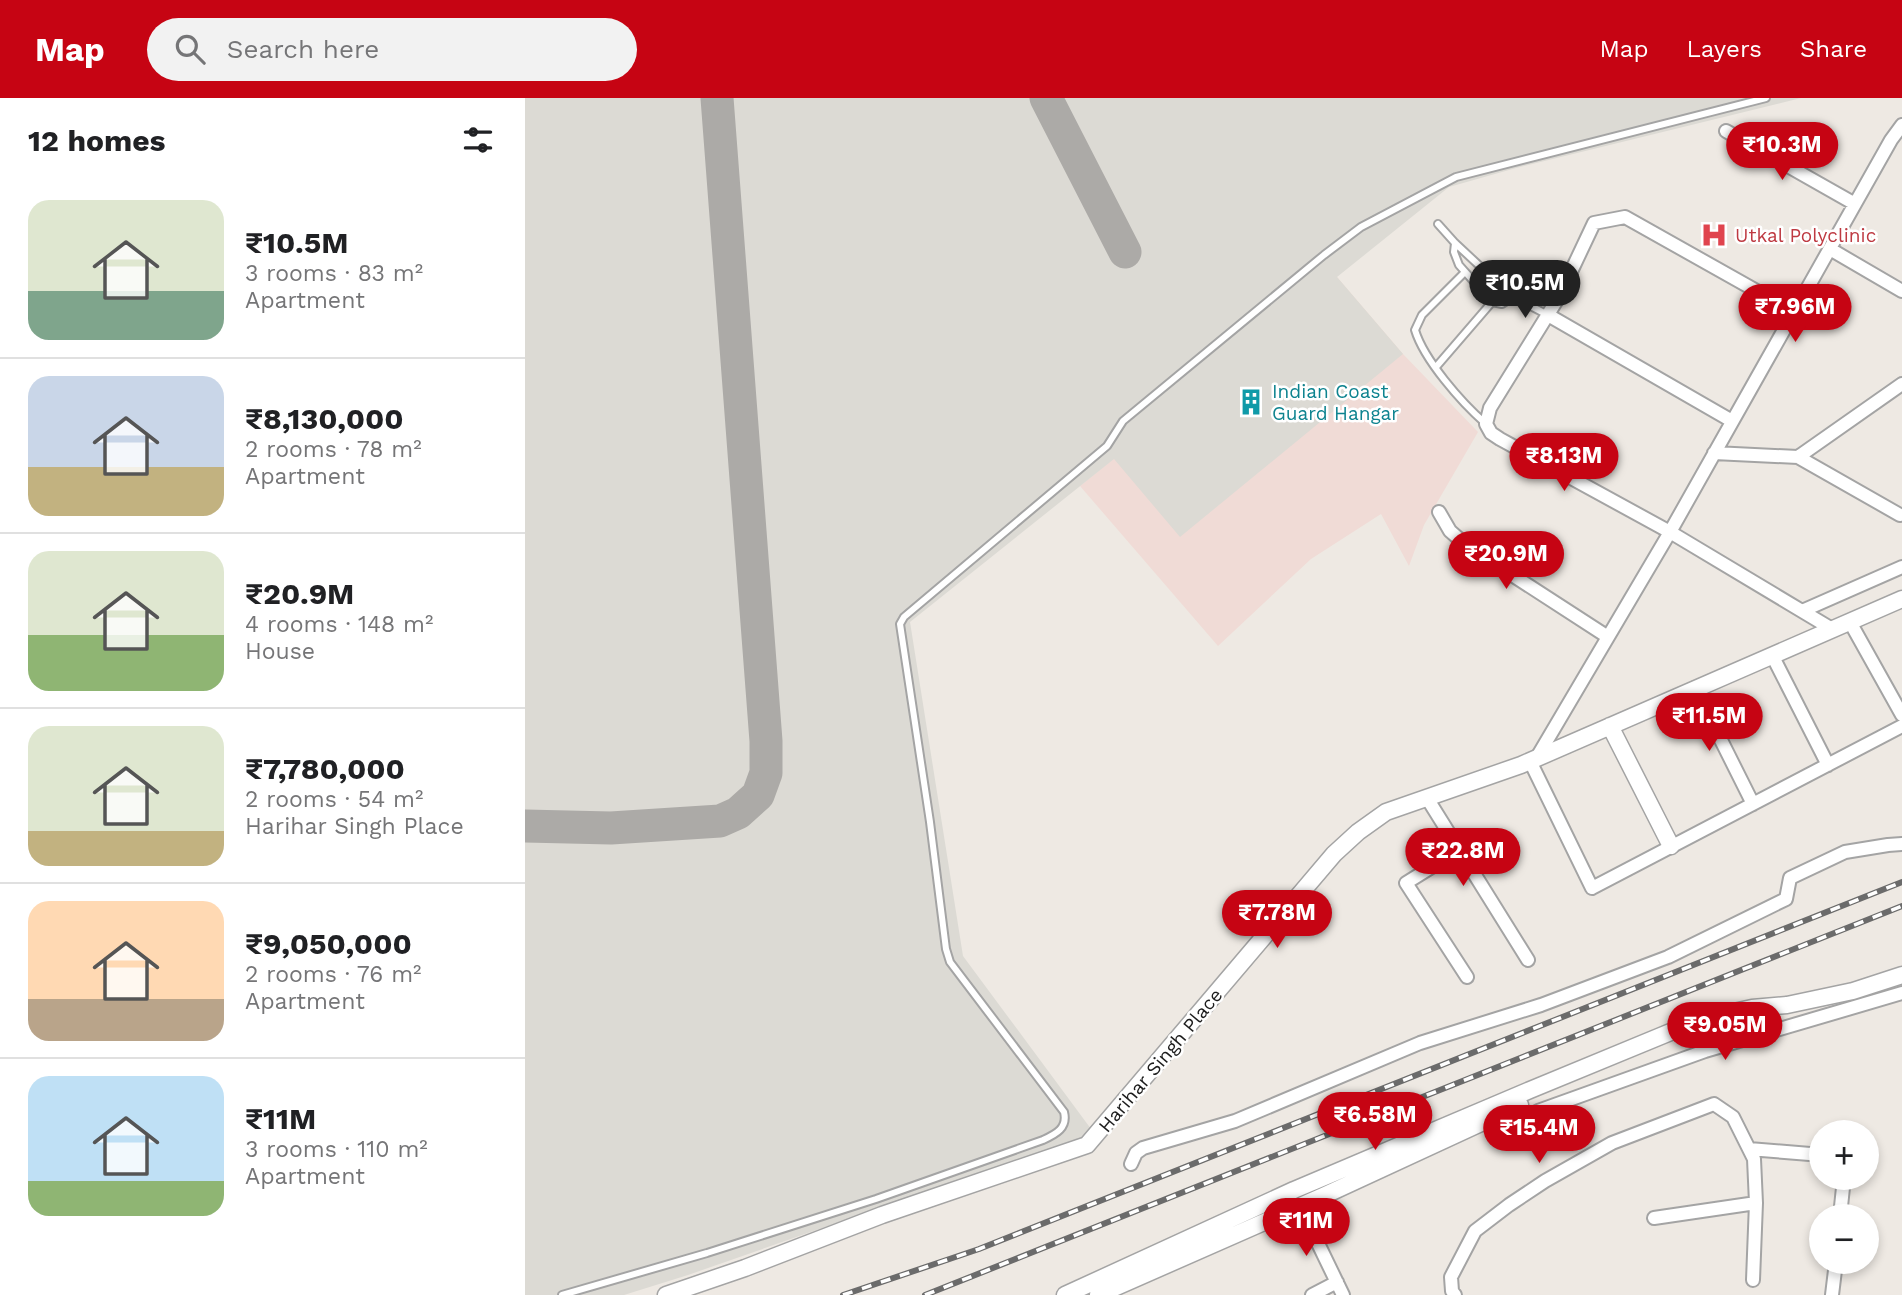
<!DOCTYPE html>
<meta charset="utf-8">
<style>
:root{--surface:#fff;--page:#f2f2f2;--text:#202124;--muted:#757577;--line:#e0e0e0;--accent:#c60413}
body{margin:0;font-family:"Work Sans",sans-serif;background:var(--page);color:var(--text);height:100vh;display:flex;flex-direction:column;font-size:26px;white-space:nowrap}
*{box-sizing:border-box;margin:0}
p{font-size:23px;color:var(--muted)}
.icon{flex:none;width:38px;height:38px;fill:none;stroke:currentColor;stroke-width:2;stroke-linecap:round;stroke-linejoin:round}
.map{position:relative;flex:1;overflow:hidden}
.details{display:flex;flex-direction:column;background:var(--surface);width:525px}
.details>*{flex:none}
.controls{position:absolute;left:1284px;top:1022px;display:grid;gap:14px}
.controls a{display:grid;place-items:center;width:70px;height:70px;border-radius:50%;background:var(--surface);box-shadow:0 4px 10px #0003;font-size:35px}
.price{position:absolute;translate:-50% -60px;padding:0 16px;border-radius:24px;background:var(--accent);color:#fff;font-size:23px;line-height:46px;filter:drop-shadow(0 2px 4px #0008)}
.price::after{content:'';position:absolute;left:50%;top:42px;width:21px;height:16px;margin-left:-10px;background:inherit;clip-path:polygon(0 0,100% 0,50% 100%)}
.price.selected{background:#222;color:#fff}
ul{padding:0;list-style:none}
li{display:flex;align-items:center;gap:21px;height:175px;padding:0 28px}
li+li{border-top:2px solid var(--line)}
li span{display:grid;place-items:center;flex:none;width:196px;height:140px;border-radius:21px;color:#555}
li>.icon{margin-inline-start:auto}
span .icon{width:84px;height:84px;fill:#fffc;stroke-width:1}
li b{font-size:30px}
h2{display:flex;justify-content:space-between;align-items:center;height:84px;padding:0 28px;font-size:30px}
header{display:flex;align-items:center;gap:42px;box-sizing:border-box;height:98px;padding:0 35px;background:var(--accent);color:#fff}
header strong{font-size:33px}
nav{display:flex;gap:38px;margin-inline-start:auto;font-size:24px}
.search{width:490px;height:63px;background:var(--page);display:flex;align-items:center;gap:18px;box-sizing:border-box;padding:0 24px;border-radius:38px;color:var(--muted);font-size:26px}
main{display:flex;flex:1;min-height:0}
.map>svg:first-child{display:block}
</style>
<header>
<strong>Map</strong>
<div class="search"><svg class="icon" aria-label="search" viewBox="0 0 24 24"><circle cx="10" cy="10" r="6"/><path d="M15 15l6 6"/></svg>Search here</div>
<nav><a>Map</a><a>Layers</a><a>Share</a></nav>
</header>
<main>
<section class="details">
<h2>12 homes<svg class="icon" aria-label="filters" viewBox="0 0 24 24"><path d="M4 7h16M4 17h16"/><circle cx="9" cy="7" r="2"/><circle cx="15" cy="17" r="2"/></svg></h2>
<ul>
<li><span style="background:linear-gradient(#dfe7d0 65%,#7fa58c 0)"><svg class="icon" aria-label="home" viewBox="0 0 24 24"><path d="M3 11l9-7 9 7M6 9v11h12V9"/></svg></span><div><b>₹10.5M</b><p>3 rooms · 83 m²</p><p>Apartment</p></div></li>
<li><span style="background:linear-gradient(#c9d6e8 65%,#c2b280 0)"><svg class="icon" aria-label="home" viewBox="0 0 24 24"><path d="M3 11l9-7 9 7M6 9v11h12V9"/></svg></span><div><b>₹8,130,000</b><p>2 rooms · 78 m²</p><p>Apartment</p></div></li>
<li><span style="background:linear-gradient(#dfe7d0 60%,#8fb573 0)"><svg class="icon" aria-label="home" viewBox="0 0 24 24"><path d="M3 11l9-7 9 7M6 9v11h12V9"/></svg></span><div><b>₹20.9M</b><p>4 rooms · 148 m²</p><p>House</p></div></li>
<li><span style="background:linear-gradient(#dfe7d0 75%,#c2b280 0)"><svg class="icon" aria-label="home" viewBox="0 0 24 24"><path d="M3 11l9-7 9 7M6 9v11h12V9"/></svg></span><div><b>₹7,780,000</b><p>2 rooms · 54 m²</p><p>Harihar Singh Place</p></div></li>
<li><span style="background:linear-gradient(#ffd9b3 70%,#b9a48a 0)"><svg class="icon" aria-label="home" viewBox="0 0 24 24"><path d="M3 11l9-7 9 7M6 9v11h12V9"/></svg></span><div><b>₹9,050,000</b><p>2 rooms · 76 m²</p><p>Apartment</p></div></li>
<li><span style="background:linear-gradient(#bfe0f5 75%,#8fb573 0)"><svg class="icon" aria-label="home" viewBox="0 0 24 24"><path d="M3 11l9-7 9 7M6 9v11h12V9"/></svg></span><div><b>₹11M</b><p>3 rooms · 110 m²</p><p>Apartment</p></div></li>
</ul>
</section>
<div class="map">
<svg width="1377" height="1197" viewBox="0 0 1377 1197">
<rect width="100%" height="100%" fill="#eee9e3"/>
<path fill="#f0dbd6" d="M812,179L878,256L953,334L899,427L884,468L856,416L786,461L693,548L555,388Z"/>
<path fill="#dcdad4" d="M0,0H1276L991,70L924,89L812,179L878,256L655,439L589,361L385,524L438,858L569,1035L163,1177L99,1197H0Z"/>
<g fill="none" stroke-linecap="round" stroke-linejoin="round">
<path stroke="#acaaa7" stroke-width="33" d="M521,0L600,154
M0,728L86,730L195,723L213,715L233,697L241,675V643L192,0"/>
<g stroke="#a4a4a4" stroke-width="10">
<path id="service" d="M913,126L930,145L988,199L1023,217
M930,145L929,154L934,167L967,204L977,206L988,199
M939,175L897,217L890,232C899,262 937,305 960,325
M911,269L967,204
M37,1197L182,1155L351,1101L518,1042C531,1036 543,1030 539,1014L425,864L421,851L405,724L375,526L379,519L582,348L598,323L799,157L836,129L931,79L1241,0"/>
</g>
<g stroke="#a4a4a4" stroke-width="16">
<path id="minor" d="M1201,33L1330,106
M1305,151L1377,193
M1269,214L1100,119L1069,125L1035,197L965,310L961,326L966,335L975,341L1145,434L1366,42L1377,27
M1023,217L1207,323
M1189,355L1273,359L1377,286
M1273,359L1375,417
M914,414L925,433L941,447L1083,539
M1277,513L1377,469
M1325,524L1377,617
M1247,557L1303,667
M1170,590L1228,706
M1011,661L1145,434L1307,531
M1005,663L1067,790L1377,628
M902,700L1003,862
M934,752L881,785L942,879
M1013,1013L1180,953L1377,895
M1224,1051L1297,1057
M606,1066L611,1055L618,1050L710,1023L895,945L1016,907L1143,859L1261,801L1265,780L1320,754L1363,747L1377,746
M775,1108L818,1197
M1315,1118L1319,1080
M1228,1182L1231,1105
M787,1197L812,1184
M930,1197L927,1193L926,1179L950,1133L984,1107L1020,1083L1087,1045L1189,1006L1208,1019L1229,1061L1231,1105L1129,1120
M1307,1197L1311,1164"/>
</g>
<g stroke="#a4a4a4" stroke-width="19">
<path id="tertiary" d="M1085,628L1146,748
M141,1197L220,1170L357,1117L562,1047L809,756L833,734L861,714L996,667L1377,501
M540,1197L769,1092L1005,992L1148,933L1191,918L1227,910L1262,907L1328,893L1377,877
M573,1197L798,1098L995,1007"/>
</g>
<use href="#service" stroke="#fff" stroke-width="6"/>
<use href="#minor" stroke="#fff" stroke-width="12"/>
<use href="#tertiary" stroke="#fff" stroke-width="16"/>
<g stroke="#6b6b6b" stroke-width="6">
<path id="rail" d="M318,1197L454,1151L1377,784
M400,1197L1377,808"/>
</g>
<use href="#rail" stroke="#fff" stroke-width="3.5" stroke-dasharray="10" stroke-linecap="butt"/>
</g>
<defs>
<g id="hospital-bare" transform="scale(2.1)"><path d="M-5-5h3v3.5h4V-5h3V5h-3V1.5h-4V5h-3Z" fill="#e0444e" stroke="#fff" stroke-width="2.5" paint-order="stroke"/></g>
<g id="building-bare" transform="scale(2.1)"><path d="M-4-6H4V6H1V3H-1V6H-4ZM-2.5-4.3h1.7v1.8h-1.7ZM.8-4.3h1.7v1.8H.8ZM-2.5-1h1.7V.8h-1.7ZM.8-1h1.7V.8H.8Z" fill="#0f9aa8" stroke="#fff" stroke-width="2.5" paint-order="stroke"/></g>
</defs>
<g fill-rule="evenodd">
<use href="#hospital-bare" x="1189" y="137"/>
<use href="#building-bare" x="726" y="304"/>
</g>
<g text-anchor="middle" stroke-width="5" stroke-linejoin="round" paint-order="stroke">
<g font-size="19" fill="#be3a42" stroke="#fff" text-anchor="start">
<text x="1210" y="144">Utkal Polyclinic</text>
</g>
<g font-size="19" fill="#0d838f" stroke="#fff" text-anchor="start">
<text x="747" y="300">Indian Coast<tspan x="747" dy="22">Guard Hangar</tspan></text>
</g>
<g font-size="19" fill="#1d1d1d" stroke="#fff">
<text transform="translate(635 962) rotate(-50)" y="7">Harihar Singh Place</text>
</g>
</g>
</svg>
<div class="controls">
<a>+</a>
<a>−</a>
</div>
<b class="price" style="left:1257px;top:84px">₹10.3M</b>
<b class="price selected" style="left:1000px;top:222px">₹10.5M</b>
<b class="price" style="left:1270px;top:246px">₹7.96M</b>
<b class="price" style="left:1039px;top:395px">₹8.13M</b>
<b class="price" style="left:981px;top:493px">₹20.9M</b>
<b class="price" style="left:1184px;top:655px">₹11.5M</b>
<b class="price" style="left:938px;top:790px">₹22.8M</b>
<b class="price" style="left:752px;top:852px">₹7.78M</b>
<b class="price" style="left:1200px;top:964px">₹9.05M</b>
<b class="price" style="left:850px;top:1054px">₹6.58M</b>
<b class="price" style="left:1014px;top:1067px">₹15.4M</b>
<b class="price" style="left:781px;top:1160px">₹11M</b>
</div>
</main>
